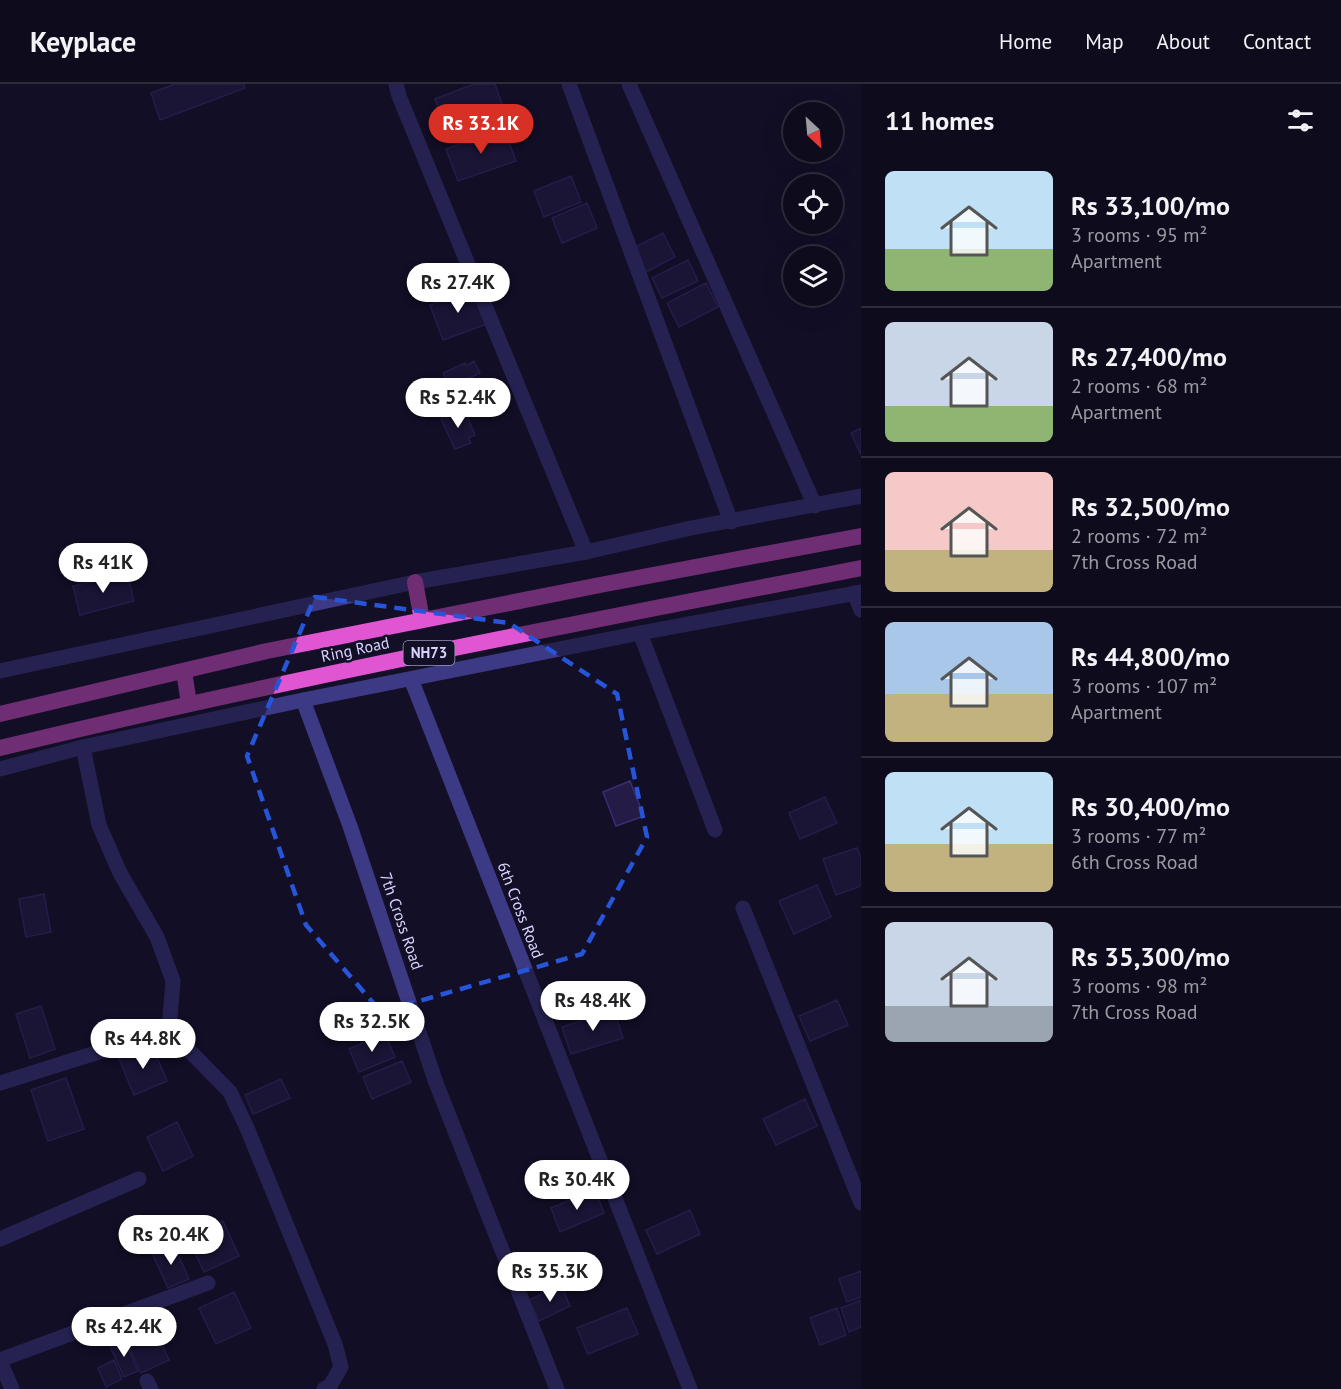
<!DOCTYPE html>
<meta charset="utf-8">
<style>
:root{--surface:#0e0b1c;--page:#1c1929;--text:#f1f3f6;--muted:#9b9ba3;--line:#2e2b3b;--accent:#d93025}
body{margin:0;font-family:"PT Sans",sans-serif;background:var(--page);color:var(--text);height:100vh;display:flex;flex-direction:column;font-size:22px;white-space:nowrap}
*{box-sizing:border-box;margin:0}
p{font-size:20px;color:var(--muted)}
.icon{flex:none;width:33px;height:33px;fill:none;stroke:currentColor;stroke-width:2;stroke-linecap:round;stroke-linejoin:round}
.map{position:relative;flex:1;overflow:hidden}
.panel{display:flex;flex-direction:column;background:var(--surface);width:480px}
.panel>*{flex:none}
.needle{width:39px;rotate:154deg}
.fabs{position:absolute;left:783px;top:18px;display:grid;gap:12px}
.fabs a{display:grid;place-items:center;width:60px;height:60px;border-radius:50%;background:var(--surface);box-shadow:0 6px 24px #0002,0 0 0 2px var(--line);font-size:30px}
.price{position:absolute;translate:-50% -51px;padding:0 14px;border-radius:21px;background:#fff;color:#222;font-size:20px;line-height:39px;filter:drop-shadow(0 2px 3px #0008)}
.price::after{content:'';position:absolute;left:50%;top:36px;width:18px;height:14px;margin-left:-9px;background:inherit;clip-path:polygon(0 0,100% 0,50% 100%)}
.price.selected{background:var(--accent);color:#fff}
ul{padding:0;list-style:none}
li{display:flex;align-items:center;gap:18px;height:150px;padding:0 24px}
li+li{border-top:2px solid var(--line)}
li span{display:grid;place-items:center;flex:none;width:168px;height:120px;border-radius:9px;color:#555}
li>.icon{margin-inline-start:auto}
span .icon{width:72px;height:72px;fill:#fffc;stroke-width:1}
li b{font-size:26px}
h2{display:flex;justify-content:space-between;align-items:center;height:72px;padding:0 24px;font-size:26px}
header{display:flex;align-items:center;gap:36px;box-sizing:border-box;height:84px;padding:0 30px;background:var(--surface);border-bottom:2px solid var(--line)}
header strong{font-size:28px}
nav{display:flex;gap:33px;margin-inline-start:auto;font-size:21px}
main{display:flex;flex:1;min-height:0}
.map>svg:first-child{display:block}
</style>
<header>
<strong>Keyplace</strong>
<nav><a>Home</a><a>Map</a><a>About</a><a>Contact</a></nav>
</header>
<main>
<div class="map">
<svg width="861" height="1305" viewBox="0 0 861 1305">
<rect width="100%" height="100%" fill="#130f26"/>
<path fill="#241b47" stroke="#3b2d73" stroke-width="1.5" d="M175,0H244L245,4L160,36L151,9Z
M474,0H495L504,26L447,48L435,15Z
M504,45L516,77L458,97L446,65Z
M571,92L581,118L544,133L534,107Z
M587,119L597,144L562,159L552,134Z
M663,149L675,173L644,189L631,165Z
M688,176L698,197L662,214L652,194Z
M706,199L718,223L679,243L667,219Z
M473,204L487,240L443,256L430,221Z
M474,277L480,289L465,296L469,306L480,301L487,315L479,319L478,316L461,325L443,289L465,279L466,282Z
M460,327L462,331L466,330L475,351L468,354L471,359L455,365L441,335Z
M861,344V371L851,349Z
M127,489L134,517L80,531L73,502Z
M630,697L644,732L616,742L603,708Z
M825,713L837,739L800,755L789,729Z
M857,764L861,774V802L836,811L823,775Z
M817,801L831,833L794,850L779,817Z
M44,810L51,848L26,853L19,815Z
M837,916L848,941L810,957L799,932Z
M41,922L55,965L30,974L16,930Z
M614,926L623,954L571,970L562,943Z
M385,950L395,973L359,988L349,965Z
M152,961L167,997L134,1011L119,975Z
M402,977L411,998L372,1015L363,993Z
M66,994L84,1045L48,1057L31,1006Z
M281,995L290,1014L253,1030L245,1011Z
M805,1015L817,1042L776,1061L763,1035Z
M177,1038L193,1072L163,1087L147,1053Z
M595,1106L604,1129L560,1148L551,1124Z
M690,1126L700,1150L657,1170L646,1146Z
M223,1137L239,1172L204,1188L188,1154Z
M173,1159L189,1195L168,1204L152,1169Z
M861,1187V1213L847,1218L839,1195Z
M561,1201L570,1222L539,1237L529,1216Z
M234,1208L251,1244L216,1260L199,1224Z
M861,1216V1243L849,1248L841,1224Z
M627,1224L638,1250L588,1270L577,1244Z
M837,1224L846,1251L820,1261L810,1234Z
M152,1240L169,1276L141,1289L124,1252Z
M123,1254L138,1287L124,1293L109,1260Z
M114,1276L122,1295L106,1303L98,1284Z"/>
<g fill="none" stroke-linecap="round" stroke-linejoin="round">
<path stroke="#3d3a85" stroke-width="15" d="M396,0L399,12L586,468
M569,0L731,438
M629,0L815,422
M854,509L861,526
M640,549L715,746
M411,595L690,1305
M303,616L350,742L436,999L557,1305
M743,824L861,1119
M169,946L230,1008L247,1044L335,1260L341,1283L330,1302L324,1305
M0,999L169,946L173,897L157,853L120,789L99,741L83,663
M0,1155L139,1095
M0,1276L208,1199
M147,1297L151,1305"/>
<path stroke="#3d3a85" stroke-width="15" d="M0,587L415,498L586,468L691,444L861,412
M0,685L83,663L303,616L640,549L861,508
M0,1277L12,1305"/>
<path stroke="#e055d1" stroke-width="16" d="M415,498L422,536
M184,587L189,620
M0,630L267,567L600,501L861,452
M0,664C285,595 573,540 861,484"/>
</g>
<path d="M0 0H861V1305H0ZM315,513L509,539L617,610L647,753L582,870L381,928L306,841L247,672Z" fill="#130f26" fill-opacity=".55" fill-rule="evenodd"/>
<path fill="none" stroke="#2655da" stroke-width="4.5" stroke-dasharray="12 8" stroke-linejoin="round" d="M315,513L509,539L617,610L647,753L582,870L381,928L306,841L247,672Z"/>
<g text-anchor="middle" stroke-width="5" stroke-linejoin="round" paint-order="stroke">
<rect fill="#130f26" stroke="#9e99be" stroke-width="1.5" x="403.5" y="557" width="51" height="24" rx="4.5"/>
<g font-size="15" font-weight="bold" fill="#d9d4ff">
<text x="429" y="574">NH73</text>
</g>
<g font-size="16" fill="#d9d4ff" stroke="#130f26">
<text transform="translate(355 565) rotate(-12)" y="6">Ring Road</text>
<text transform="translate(521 826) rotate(69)" y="6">6th Cross Road</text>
<text transform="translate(402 837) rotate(71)" y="6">7th Cross Road</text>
</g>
</g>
</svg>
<div class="fabs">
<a><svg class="needle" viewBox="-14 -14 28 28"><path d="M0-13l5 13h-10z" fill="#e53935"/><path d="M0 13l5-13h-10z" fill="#9b9ba3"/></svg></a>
<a><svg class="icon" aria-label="locate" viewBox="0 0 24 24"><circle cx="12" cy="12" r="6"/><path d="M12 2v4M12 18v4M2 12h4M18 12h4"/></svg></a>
<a><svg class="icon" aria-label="layers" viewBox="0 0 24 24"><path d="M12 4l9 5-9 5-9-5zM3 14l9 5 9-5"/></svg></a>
</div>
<b class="price selected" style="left:481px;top:71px">Rs 33.1K</b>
<b class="price" style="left:458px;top:230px">Rs 27.4K</b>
<b class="price" style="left:458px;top:345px">Rs 52.4K</b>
<b class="price" style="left:103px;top:510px">Rs 41K</b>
<b class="price" style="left:593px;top:948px">Rs 48.4K</b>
<b class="price" style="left:372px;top:969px">Rs 32.5K</b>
<b class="price" style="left:143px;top:986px">Rs 44.8K</b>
<b class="price" style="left:577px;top:1127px">Rs 30.4K</b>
<b class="price" style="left:171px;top:1182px">Rs 20.4K</b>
<b class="price" style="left:550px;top:1219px">Rs 35.3K</b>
<b class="price" style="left:124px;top:1274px">Rs 42.4K</b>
</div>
<section class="panel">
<h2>11 homes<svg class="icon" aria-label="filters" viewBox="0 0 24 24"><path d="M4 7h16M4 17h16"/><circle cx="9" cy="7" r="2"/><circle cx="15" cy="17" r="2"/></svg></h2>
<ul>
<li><span style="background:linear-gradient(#bfe0f5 65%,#8fb573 0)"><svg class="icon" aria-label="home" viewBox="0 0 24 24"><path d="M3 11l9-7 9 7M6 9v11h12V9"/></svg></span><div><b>Rs 33,100/mo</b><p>3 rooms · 95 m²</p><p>Apartment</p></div></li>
<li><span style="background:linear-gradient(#c9d6e8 70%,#8fb573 0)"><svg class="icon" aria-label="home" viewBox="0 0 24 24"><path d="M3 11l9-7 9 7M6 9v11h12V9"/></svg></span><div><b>Rs 27,400/mo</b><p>2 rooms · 68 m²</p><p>Apartment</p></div></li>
<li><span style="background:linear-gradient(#f6c9c9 65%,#c2b280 0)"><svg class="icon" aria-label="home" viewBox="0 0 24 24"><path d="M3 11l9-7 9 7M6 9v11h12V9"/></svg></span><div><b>Rs 32,500/mo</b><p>2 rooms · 72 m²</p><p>7th Cross Road</p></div></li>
<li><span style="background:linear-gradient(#a9c7e8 60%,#c2b280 0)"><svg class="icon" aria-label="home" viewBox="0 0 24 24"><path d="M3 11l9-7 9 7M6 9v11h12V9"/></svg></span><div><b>Rs 44,800/mo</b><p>3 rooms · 107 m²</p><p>Apartment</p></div></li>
<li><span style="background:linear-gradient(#bfe0f5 60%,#c2b280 0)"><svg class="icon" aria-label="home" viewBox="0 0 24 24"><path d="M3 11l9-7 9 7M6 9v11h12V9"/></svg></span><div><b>Rs 30,400/mo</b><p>3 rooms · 77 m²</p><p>6th Cross Road</p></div></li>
<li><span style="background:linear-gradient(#c9d6e8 70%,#9aa5b1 0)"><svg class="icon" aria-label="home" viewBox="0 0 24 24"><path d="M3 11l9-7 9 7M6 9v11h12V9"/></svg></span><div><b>Rs 35,300/mo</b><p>3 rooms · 98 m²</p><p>7th Cross Road</p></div></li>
</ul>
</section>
</main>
